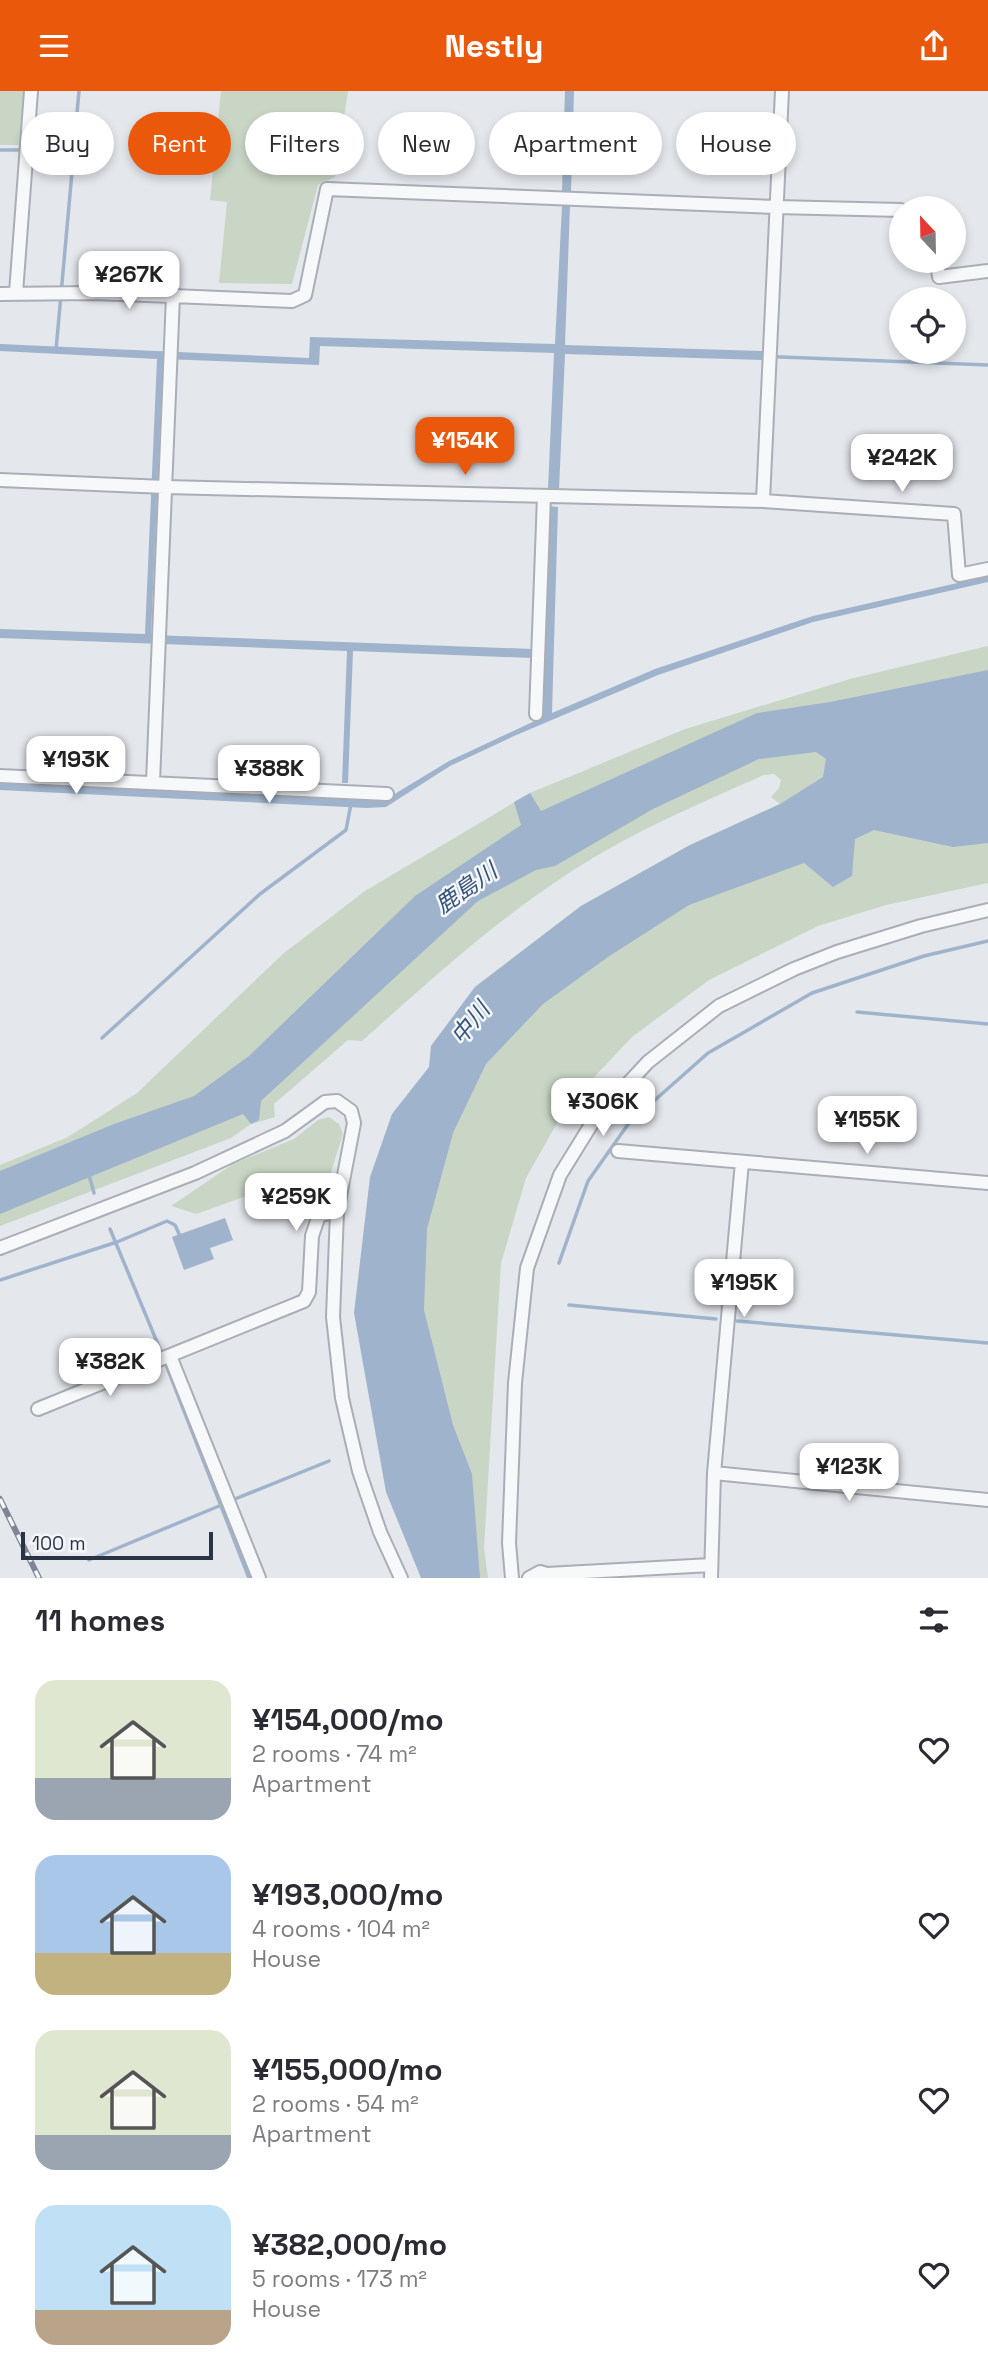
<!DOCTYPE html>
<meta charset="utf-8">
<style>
:root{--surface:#fff;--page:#f7f7f7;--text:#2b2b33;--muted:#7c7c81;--accent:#ea580c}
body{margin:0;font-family:"Space Grotesk","Noto Sans JP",sans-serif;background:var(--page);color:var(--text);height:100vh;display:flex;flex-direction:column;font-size:26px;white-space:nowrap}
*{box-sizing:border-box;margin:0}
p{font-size:23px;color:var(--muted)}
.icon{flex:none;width:38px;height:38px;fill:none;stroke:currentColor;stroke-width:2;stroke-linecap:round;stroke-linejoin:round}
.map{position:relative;height:1487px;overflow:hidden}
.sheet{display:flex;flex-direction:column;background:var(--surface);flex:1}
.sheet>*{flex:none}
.guide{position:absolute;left:21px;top:21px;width:947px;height:63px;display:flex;gap:14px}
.needle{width:46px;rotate:338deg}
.buttons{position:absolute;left:889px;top:105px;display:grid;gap:14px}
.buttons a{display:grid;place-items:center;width:77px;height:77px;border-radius:50%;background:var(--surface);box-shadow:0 4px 10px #0003;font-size:35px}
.scale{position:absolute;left:21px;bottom:18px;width:192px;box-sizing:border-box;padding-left:7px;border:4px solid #2b3445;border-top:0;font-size:19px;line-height:24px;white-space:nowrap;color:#2b3445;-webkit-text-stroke:5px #f4f6f9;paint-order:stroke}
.price{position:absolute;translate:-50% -60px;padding:0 16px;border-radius:14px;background:#fff;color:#222;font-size:23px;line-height:46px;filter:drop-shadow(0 2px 4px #0008)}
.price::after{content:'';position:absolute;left:50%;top:42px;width:21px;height:16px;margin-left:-10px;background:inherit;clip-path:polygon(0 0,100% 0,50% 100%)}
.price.active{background:var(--accent);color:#fff}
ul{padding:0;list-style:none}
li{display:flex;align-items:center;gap:21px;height:175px;padding:0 35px}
li span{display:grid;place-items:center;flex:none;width:196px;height:140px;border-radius:21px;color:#555}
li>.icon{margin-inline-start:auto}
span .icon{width:84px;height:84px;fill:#fffc;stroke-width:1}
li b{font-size:30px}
h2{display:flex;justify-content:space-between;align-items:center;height:84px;padding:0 35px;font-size:30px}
.chip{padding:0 24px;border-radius:32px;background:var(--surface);box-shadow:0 4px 10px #0003;font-size:24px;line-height:63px}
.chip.active{background:var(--accent);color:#fff}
header{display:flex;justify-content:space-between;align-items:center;height:91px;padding:0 35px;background:var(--accent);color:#fff;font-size:32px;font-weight:700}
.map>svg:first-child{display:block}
</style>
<header><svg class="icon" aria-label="menu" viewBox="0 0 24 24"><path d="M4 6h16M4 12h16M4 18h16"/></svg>Nestly<svg class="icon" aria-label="share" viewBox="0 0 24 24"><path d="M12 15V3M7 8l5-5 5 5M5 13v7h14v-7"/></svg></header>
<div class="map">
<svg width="988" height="1487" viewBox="0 0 988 1487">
<rect width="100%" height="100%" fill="#e4e7ec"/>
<path fill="#c9d6c5" d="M0,0H25L21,54H0Z
M221,0H348L335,86L318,94L292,193L219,192L227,111L210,109Z
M988,555V591L557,731L196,1015L0,1092V1074L68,1046L137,1002L284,862L365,800L530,702L685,638L850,588Z
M771,648L899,678L431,955L475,896L581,815L690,754L780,713L771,706L779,697L781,689L774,683L764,684C694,715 623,745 560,788C488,836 426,893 362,950L348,949L274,1013L275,1026L251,1033L231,1047L0,1135V1110L235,1013L463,805Z
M988,728V792L886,814L818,835L709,889L632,946L566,1016L526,1087L501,1172L484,1457L488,1487H449L391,1184L459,964L810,731Z
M329,1026L339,1033L343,1043L325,1100L311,1082L196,1123L171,1115L233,1073L294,1048L318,1029Z"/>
<path fill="#9fb4cc" d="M565,0H574L571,101L562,100Z
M562,115H570L565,254L762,260V269L565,263L559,399L548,398L554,262L320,255L319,274L163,268L151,544L532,558V567L353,560L348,692H342L347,560L0,547V538L145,543L157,268L0,260V253L309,267L310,246L555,253Z
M548,415L558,416L552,622L655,578L813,525L988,485V491L813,531L658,584L514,645L450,675L386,716L367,717L0,699V690L388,707L449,670L541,627Z
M988,579V752L953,756L874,739L855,748L852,785L833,796L804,772L689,814L608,866L543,913L486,973L453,1042L427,1138L424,1219L453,1334L472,1383L480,1487H421L386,1401L354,1222L370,1086L392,1023L429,976L431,955L475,896L581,815L690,754L780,713L823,686L826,668L816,661L759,668L653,718L555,775L536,779L478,810L261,1010L259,1029L251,1033L243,1023L0,1123V1080L114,1033L194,1005L249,965L415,805L521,734L514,711L530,702L541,720L757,622L830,611Z
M225,1127L233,1149L210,1157L214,1168L184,1179L172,1146Z"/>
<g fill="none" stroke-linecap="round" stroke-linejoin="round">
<path stroke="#9fb4cc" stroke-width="3.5" d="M74,55L79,0
M0,59H22
M56,259L72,81
M757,265L988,274
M857,921L988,933
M102,947L260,803L346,739L351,713
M89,1084L94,1102
M110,1138L162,1263
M559,1172L588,1090L629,1032L708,962L812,902L924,865L988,850
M0,1189L117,1151L167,1130L175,1134L180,1145
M569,1214L716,1228
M737,1230L988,1252
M165,1271L249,1487
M230,1410L329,1370
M89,1469L219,1415"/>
<g stroke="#a9aeb7" stroke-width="16">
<path id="street" d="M26,66L82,71
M937,170L939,186L988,180
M16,202L31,0
M0,203L93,202L173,205L153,691
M173,205L292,210L305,204L327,98L776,116L901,119
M0,389L165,396L763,410L954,423L959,484L988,478
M763,410L782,0
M536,623L544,405
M0,685L387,703
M618,1060L988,1092
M0,1157L195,1082L285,1040L325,1011L337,1010L351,1020L354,1032L337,1121L333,1226L342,1307L359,1380L380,1441L401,1487
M170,1265L259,1487
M38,1318L304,1210L309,1201L312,1145L319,1124L337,1121
M714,1382L988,1409
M512,1487L509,1452L515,1292L527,1177L560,1084L594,1029L648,971L719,915L794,878L837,861L921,835L988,819
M529,1487L540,1481L547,1483L711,1474
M711,1487L714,1382L742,1071"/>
</g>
<use href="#street" stroke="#f7f8fa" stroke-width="12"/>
<g stroke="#7d8696" stroke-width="6">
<path id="rail" d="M0,1408L39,1487"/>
</g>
<use href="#rail" stroke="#f4f6f9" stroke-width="3.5" stroke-dasharray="10" stroke-linecap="butt"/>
</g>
<g text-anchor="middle" stroke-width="5" stroke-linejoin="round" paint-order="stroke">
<g font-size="23" font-style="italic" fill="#34527a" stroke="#f4f6f9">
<text transform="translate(466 797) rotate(-35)" y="8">鹿島川</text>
<text transform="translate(470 932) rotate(-51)" y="8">中川</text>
</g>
</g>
</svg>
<div class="buttons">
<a><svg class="needle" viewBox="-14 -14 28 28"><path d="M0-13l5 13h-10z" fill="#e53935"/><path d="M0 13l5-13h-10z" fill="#7c7c81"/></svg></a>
<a><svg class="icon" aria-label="locate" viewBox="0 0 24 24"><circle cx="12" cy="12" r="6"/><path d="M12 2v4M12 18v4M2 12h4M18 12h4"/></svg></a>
</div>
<div class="scale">100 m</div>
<b class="price" style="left:129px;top:220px">¥267K</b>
<b class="price active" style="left:465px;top:386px">¥154K</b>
<b class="price" style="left:902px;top:403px">¥242K</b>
<b class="price" style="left:76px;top:705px">¥193K</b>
<b class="price" style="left:269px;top:714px">¥388K</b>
<b class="price" style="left:603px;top:1047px">¥306K</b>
<b class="price" style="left:867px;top:1065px">¥155K</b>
<b class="price" style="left:296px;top:1142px">¥259K</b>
<b class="price" style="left:744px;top:1228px">¥195K</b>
<b class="price" style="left:110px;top:1307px">¥382K</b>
<b class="price" style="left:849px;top:1412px">¥123K</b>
<div class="guide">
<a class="chip">Buy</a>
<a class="chip active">Rent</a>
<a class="chip">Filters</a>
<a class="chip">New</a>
<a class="chip">Apartment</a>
<a class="chip">House</a>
</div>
</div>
<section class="sheet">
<h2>11 homes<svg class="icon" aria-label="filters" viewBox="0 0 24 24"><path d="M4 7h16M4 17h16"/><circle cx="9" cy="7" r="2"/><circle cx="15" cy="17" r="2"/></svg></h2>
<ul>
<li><span style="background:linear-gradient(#dfe7d0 70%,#9aa5b1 0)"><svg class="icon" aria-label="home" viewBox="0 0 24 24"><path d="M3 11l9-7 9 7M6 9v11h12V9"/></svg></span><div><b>¥154,000/mo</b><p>2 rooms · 74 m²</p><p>Apartment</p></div><svg class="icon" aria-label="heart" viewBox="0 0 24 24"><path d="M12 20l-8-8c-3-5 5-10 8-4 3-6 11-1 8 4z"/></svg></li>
<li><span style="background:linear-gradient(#a9c7e8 70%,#c2b280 0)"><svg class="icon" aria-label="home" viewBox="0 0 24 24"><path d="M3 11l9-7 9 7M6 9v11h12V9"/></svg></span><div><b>¥193,000/mo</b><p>4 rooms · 104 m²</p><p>House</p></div><svg class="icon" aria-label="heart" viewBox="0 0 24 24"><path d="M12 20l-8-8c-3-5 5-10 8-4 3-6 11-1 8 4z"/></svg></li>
<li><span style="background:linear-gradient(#dfe7d0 75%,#9aa5b1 0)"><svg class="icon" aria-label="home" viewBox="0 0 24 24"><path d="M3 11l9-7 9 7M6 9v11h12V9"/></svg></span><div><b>¥155,000/mo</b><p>2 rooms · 54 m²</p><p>Apartment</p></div><svg class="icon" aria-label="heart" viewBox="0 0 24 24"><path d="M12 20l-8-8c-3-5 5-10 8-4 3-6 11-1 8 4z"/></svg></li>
<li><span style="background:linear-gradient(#bfe0f5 75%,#b9a48a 0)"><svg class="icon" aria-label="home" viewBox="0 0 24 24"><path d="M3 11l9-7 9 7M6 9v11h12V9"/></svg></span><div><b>¥382,000/mo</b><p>5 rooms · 173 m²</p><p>House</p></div><svg class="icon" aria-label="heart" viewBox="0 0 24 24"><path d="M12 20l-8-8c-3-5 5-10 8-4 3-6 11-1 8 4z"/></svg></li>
</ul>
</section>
